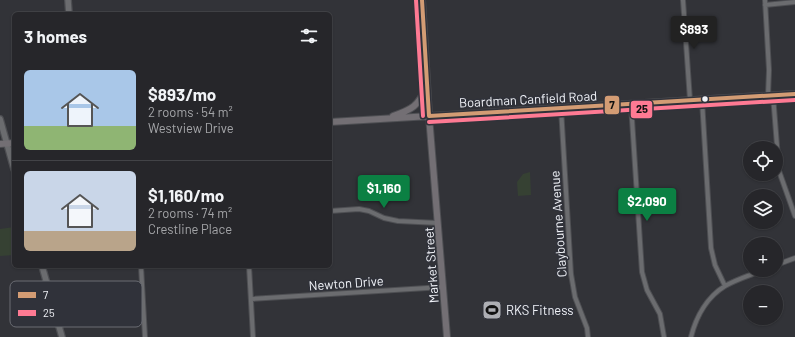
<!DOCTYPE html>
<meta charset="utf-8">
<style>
:root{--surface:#26262a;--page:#2e2e32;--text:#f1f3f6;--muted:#a4a5a8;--line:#424347;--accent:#0b8043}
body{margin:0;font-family:Barlow,sans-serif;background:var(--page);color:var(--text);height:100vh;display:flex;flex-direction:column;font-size:15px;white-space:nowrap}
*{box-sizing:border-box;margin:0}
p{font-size:13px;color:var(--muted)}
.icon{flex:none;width:22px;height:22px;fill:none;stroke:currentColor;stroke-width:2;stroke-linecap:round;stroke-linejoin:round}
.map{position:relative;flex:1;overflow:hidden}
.panel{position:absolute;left:12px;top:12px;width:320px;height:256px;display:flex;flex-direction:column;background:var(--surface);border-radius:6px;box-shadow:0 1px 3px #0004,0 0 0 1px var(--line)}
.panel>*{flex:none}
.buttons{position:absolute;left:743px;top:141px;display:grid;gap:8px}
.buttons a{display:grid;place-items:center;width:40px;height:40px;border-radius:50%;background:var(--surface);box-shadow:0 1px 3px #0004,0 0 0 1px var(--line);font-size:20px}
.price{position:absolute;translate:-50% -34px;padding:0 9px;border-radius:4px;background:var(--accent);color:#fff;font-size:13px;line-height:26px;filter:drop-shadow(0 1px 2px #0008)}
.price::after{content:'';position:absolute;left:50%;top:24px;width:12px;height:9px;margin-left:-6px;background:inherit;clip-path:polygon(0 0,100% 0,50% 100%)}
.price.selected{background:#222;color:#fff}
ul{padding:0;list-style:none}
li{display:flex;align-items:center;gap:12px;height:100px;padding:0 12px}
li+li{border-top:1px solid var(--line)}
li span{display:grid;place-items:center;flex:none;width:112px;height:80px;border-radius:6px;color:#555}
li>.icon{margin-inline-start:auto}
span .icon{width:48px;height:48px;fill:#fffc;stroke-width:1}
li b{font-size:17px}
h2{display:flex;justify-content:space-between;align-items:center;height:48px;padding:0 12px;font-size:17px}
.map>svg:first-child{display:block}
</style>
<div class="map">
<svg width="795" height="337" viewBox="0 0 795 337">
<rect width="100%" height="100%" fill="#323338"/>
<path fill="#364133" d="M530,172L531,195L518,196L517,182L523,174Z
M14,227V255L0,256V229Z"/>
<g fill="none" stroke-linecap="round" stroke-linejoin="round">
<g stroke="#4e4f53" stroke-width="6">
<path id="street" d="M683,0L690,100
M765,0L769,70L768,96
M765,5L795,2
M773,95L779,171L795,216
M702,100L711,248L715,265L725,286
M631,104L642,272L647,290L660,314L664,337
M561,108L571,274L575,297L587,328L588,337
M330,211L359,209L369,211L384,218L398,221L438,223
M776,265L795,258
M141,266L145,337
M249,266L253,337
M251,299L443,287
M691,337C696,317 707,297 725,286C737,279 751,275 763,270"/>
</g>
<g stroke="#4e4f53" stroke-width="8">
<path id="secondary" d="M68,0L69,14
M0,119L14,169
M42,266L62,337"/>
</g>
<g stroke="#4e4f53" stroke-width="8">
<path id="primary" d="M422,0L429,116L447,337
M393,116C411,110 419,106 426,87
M330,122L795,94
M0,144L14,143"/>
</g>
<use href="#street" stroke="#6b6c6f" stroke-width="4"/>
<use href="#secondary" stroke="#6b6c6f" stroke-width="5.5"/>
<use href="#primary" stroke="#736f74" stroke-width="6"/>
<g stroke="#30323a" stroke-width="7">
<path id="bus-1" d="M422,0L429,116
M429,116L795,94"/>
</g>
<g stroke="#30323a" stroke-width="7">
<path id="bus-2" d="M416,0L423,116
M429,122L795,100"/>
</g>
<use href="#bus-1" stroke="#d39c74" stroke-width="4"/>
<use href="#bus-2" stroke="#fe7a93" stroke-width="4"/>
</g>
<defs>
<g id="stadium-square" transform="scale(1)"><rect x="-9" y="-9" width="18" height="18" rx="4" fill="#aeafb4" stroke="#30323a"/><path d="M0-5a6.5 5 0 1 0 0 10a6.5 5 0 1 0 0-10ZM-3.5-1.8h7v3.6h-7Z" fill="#111"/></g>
</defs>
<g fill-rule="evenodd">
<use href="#stadium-square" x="492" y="310"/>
</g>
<circle fill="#f0f2f7" stroke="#30323a" stroke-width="1.5" cx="705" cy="99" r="3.5"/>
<g text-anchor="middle" stroke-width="3" stroke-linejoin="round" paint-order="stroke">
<g font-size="13" fill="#f0f2f7" stroke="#30323a">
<text transform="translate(528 99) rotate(-3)" y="5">Boardman Canfield Road</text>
<text transform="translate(558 224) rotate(-94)" y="5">Claybourne Avenue</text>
<text transform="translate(431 265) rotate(-94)" y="5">Market Street</text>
<text transform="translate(346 283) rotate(-4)" y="5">Newton Drive</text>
</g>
<g font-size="13" fill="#f0f2f7" stroke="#30323a" text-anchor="start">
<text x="506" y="315">RKS Fitness</text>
</g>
</g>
<rect x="10" y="281" width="132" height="46" rx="6" fill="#30323a" stroke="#6a6c73" stroke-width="1"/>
<rect x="18" y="292" width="18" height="6" fill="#d39c74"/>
<rect x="18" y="310" width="18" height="6" fill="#fe7a93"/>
<g font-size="11" fill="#f0f2f7">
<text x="43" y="299">7</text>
<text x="43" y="317">25</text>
</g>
<g stroke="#30323a" stroke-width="1.5">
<rect x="604" y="95" width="16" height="20" rx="4" fill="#d39c74"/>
<rect x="630" y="100" width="23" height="19" rx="4" fill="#fe7a93"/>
</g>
<g font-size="11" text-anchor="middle" font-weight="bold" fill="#111">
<text x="612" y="109">7</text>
<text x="642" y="113">25</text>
</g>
</svg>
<div class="buttons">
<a><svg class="icon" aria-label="locate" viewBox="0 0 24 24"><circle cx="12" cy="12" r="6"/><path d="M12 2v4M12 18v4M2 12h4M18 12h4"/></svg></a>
<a><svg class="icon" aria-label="layers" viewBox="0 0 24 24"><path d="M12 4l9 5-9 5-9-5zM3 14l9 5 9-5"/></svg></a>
<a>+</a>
<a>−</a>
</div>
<b class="price selected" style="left:694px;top:50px">$893</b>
<b class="price" style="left:384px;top:209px">$1,160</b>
<b class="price" style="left:647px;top:222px">$2,090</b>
<section class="panel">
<h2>3 homes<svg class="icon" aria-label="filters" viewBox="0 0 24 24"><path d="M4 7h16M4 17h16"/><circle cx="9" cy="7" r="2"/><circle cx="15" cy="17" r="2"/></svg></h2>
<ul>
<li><span style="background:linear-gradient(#a9c7e8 70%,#8fb573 0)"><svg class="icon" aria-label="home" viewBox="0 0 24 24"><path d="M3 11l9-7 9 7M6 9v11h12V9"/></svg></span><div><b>$893/mo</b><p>2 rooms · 54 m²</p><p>Westview Drive</p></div></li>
<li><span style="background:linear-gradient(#c9d6e8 75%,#b9a48a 0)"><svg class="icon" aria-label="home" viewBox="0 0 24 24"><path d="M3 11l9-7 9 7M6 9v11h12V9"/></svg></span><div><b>$1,160/mo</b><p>2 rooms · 74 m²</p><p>Crestline Place</p></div></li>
</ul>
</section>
</div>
